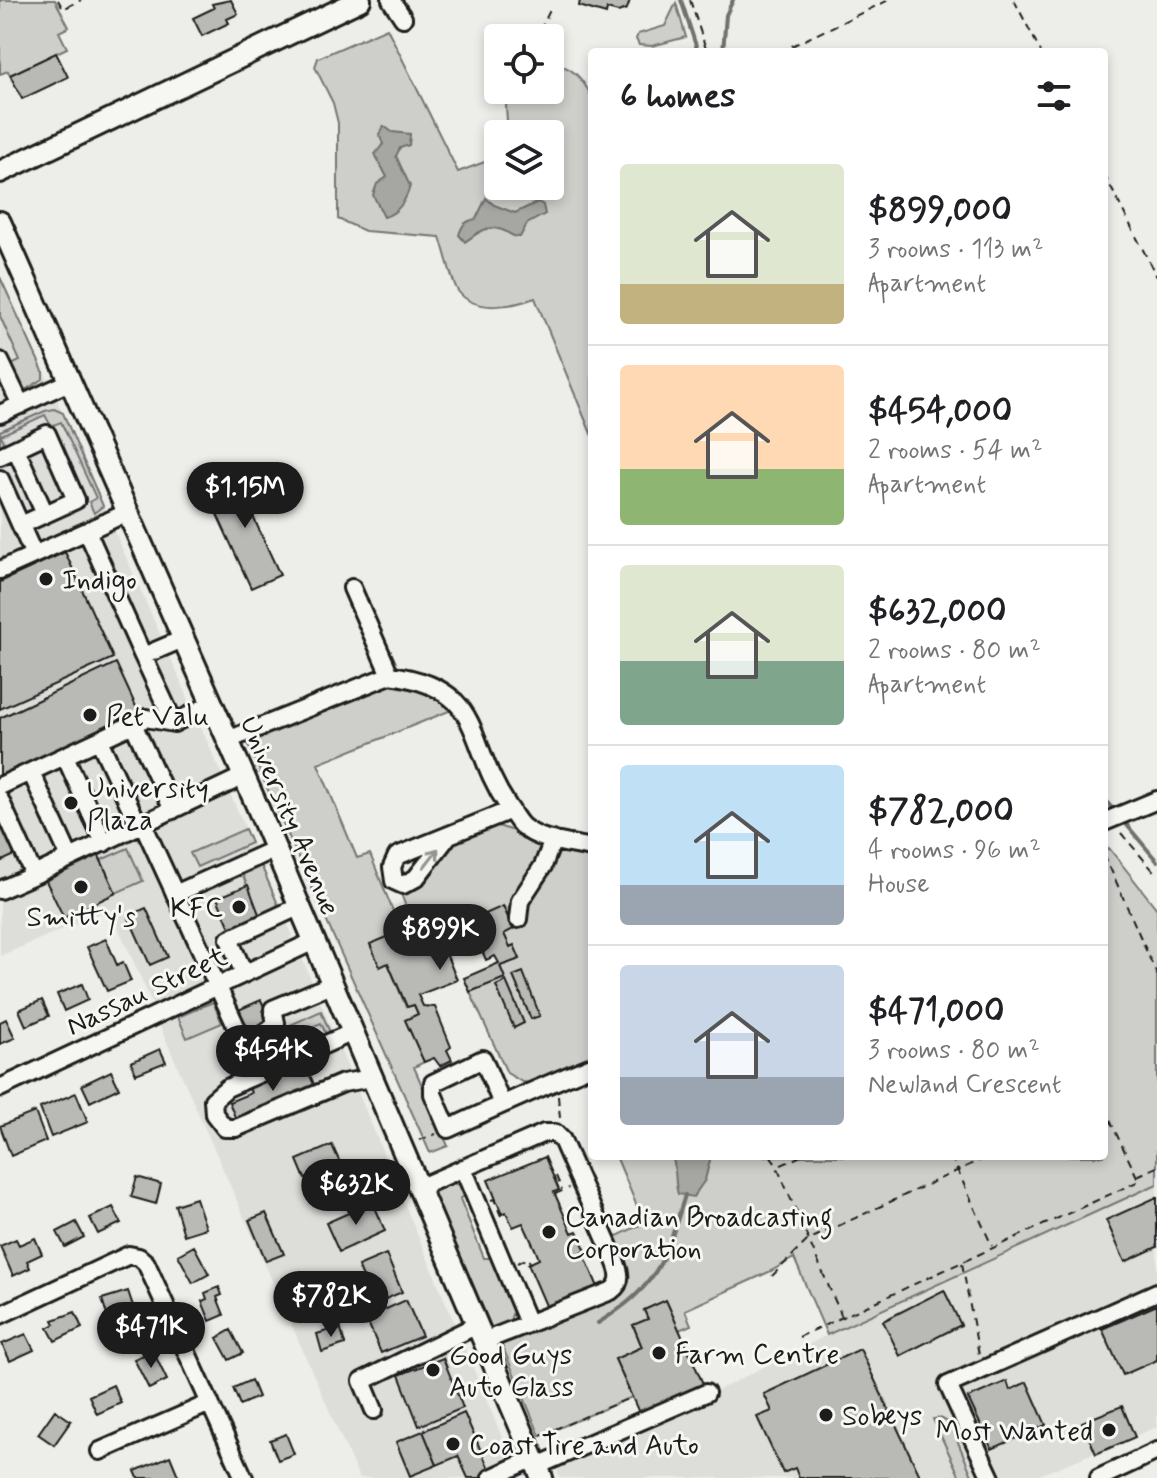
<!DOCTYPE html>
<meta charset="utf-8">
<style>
:root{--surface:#fff;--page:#f6f6f6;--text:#202124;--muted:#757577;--line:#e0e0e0;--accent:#1c1c1c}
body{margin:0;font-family:Mynerve,sans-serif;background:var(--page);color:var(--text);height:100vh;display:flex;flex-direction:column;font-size:30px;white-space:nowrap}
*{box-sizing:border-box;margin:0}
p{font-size:26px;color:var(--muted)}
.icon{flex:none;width:44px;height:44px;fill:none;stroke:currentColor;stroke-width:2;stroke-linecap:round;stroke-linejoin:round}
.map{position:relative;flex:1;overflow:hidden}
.sheet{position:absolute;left:588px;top:48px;width:520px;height:1112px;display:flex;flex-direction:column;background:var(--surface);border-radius:8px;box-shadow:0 4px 12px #0003}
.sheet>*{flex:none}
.tools{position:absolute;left:484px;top:24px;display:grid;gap:16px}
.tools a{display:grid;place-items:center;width:80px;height:80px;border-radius:8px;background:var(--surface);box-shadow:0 4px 12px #0003;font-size:40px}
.price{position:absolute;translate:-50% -68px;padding:0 18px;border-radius:28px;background:var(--accent);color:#fff;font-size:26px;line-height:52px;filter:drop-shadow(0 2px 4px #0008)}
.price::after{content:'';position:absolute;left:50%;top:48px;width:24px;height:18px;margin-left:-12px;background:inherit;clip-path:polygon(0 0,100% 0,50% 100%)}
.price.selected{background:#222;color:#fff}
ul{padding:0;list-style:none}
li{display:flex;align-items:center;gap:24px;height:200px;padding:0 32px}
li+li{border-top:2px solid var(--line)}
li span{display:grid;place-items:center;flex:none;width:224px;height:160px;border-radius:8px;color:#555}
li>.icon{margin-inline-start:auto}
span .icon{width:96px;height:96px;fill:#fffc;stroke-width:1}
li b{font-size:34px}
h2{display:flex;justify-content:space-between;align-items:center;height:96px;padding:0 32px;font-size:34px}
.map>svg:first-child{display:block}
</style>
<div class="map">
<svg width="1157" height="1478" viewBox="0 0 1157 1478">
<rect width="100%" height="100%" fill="#edede9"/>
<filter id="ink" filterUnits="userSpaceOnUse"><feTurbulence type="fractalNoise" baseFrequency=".0125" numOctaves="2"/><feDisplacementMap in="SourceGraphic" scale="16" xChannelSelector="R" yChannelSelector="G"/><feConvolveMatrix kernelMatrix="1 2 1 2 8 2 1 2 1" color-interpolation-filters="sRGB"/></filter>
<g filter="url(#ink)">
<path fill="#ddddda" d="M0,277L45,373L292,934L290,939L153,1005L110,909L0,956Z
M302,958L519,1478H359L159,1024Z
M1157,1184V1427L1032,1478H560L556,1468L612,1444L827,1335Z"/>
<path fill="#cececb" stroke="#757574" stroke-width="2" d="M0,0H55L69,27L59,32L67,48L10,75L8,71L0,74Z
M676,3L686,37L652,46L639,45L636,39L638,34L665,26Z
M387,28L458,172L498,157V186H550V134H511L507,121L505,90H550V63C573,66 582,78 592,97V436L535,298C513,306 475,314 458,291C451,280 445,251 440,237L365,231L338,219V123L333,103L315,67L318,58Z
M0,277L43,371V379L25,390H21L9,366L20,361L0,316Z
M54,409L63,413L103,506L94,513L89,502L96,498L61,422L51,426L45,415L1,435L5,444L0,447V431L45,411Z
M392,683L426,689L454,709L318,764L357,858L370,854L401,931L370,945L380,966L388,963L406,1007L414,1005L418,1014L406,1021L424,1062L414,1067L448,1146L430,1153L244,736Z
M495,825L592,857V1058L532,1083L522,1082L507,1073L470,992L504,978L500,966L520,959L514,945L510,947L504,934L513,929L504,907L475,918L479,931L447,944L434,918L413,926L400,891L457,839Z
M245,829L251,843L197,867L190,853Z
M128,848L143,881L116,893L101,860Z
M1109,848L1157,909V1184L827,1335L794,1258L771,1271L685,1310L691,1325L679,1330L665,1301L644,1310L648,1319L633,1325L642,1347L615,1359L632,1397L540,1436L501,1343L616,1294L615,1237L644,1223L616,1156H1104V851Z
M261,865L280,909L260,917L242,873Z
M213,1002L222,1023L187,1038L178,1017Z
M321,1011L331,1035L328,1038L321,1023L235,1060L231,1052Z
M452,1183L463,1186L466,1195L460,1199L484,1258H492L513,1311L510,1321L492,1329L434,1195L435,1191Z
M940,1418L950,1423L973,1478H955L959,1475L933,1419Z"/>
<path fill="#a6a6a3" stroke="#6f6f6d" stroke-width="2" d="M384,126L392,132L410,134L409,145L400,148L396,156L410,186C406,200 399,213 384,217L373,195L377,184L387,177L375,154L383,144L379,134Z
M486,198L494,205L515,213L538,202L543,205L545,214L527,224L520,237C511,237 509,232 502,230C487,224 476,234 465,242L459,235C462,225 465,221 476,219Z
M672,1156H711L705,1180L693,1197L678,1194C674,1181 677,1169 672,1156Z"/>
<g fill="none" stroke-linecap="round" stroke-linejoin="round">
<path stroke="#6f6f6d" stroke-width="4" d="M681,0L698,52
M723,52L726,15L733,0
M1104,799L1111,807
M1126,824L1157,861
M598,1323C659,1285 665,1261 685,1195"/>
</g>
<path fill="#b9b9b6" stroke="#1c1c1c" stroke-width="2" d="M231,0L238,14L227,19L229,23L202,36L193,18L214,8L212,4Z
M580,0H630L627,9L618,12L607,9L606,14L579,6Z
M56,53L68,77L22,99L10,75Z
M253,477L265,503L250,510L280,575L251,588L209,497Z
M65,552L113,658L0,709V582Z
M116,663L139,713L0,778V718Z
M0,819L17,854L0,862Z
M98,854L116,893L64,918L45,879Z
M248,885L260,917L231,930L217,898Z
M503,906L513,929L504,934L510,947L514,945L520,959L500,966L505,978L470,992L464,978L499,963L495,956L486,960L477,939L445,951L457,980L418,995L423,1006L435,1007L451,1047L447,1050L452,1060L440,1066L434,1058L424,1062L405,1020L418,1014L414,1005L407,1007L388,963L380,967L370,944L434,918L447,944L479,931L474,919Z
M146,908L168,957L150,965L128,916Z
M106,939L117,965L123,962L131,981L107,991L87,947Z
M523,972L540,1016L531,1019L513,976Z
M506,981L524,1023L514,1028L496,986Z
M82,984L88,1000L64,1011L57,994Z
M42,1000L49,1016L26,1026L19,1010Z
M261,1000L272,1024L245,1036L234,1012Z
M6,1019L15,1038L0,1044V1022Z
M160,1049L166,1062L136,1074L131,1062Z
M305,1064L316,1089L237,1122L229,1102L251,1093L249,1088Z
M111,1071L119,1088L90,1102L82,1085Z
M76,1093L88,1122L51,1137L40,1108Z
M35,1112L46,1141L11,1156L0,1126Z
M332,1145L341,1165L305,1179L297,1160Z
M545,1157L559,1190L554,1192L572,1233L577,1231L586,1251L583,1252L598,1287L547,1308L528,1264L539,1259L535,1249L523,1223L513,1227L506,1212L502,1214L488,1180Z
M137,1177L161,1184L156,1204L131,1197Z
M1157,1197V1247L1125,1262L1106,1220Z
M196,1198L206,1228L184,1235L175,1205Z
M373,1202L385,1231L339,1252L326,1223Z
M113,1207L121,1223L98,1234L90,1218Z
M266,1213L284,1254L266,1261L249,1220Z
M76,1222L84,1237L65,1247L57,1232Z
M35,1238L42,1254L27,1261L30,1268L13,1276L0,1246L16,1239L19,1245Z
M194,1246L209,1274L193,1283L178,1255Z
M386,1254L402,1292L374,1304L358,1266Z
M219,1287L222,1295L217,1297L224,1315L210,1321L202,1301L207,1299L205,1293Z
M944,1290L961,1325L900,1356L883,1321Z
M128,1291L134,1309L108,1318L102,1299Z
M406,1300L422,1336L381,1353L366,1318Z
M666,1300L704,1386L640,1415L615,1359L642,1347L633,1325L648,1319L644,1310Z
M1157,1305V1360L1123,1375L1102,1329Z
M75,1312L82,1328L55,1341L48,1328L55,1324L53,1320Z
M340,1327L345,1344L322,1352L317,1334Z
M231,1330L243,1353L229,1360L217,1338Z
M26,1334L34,1350L10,1361L2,1344Z
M860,1349L921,1478H799L795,1468L783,1473L757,1417L772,1411L764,1394Z
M153,1351L167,1380L149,1389L134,1359Z
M443,1358L463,1408L419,1426L399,1375Z
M251,1380L258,1397L240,1405L233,1388Z
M1007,1381L1010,1390L1027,1382L1046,1425L992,1449L968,1398Z
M113,1385L121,1403L97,1414L89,1396Z
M1122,1406L1135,1437L1096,1454L1082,1422Z
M55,1410L71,1421L54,1445L38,1434Z
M464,1413L491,1473L480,1478H468L458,1456L437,1465L423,1431Z
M423,1431L437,1465L410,1476L396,1442Z
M286,1434L294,1454L278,1460L270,1440Z
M170,1456L179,1478H138L135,1471Z"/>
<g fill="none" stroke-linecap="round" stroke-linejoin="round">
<g stroke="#1c1c1c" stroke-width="22">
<path id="minor" d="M391,0L403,18
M0,361L21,405
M0,414L69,382
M16,449L45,514
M0,456L47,434L76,500L21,525
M0,479L34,555
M128,512L87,531L143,656L183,639
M0,570L87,531
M352,588L390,675
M143,656L174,723
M133,724L173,810
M99,740L139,826
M228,740L390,675C487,688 464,741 508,806C512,812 517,821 522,826C540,842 570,843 592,848
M65,756L104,843
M31,772L70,858
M0,786L146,718L174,723L212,704
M0,800L34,875L244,776
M1104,822L1157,800
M143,824L241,1037L244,1040C257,1038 269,1033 276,1023L273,1009L333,984
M449,835L416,878L403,885L394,881L392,867L397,856L511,810
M0,890L34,875
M175,894L275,849
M518,919L520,901L543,866L553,840
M244,973L229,939L298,907
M353,1032L227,1088L213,1100L214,1114L225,1128H236L343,1083L372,1078
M0,1088L314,941
M502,1104L483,1059L433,1083V1094L448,1129C496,1107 543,1086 592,1066
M463,1168L528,1323
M418,1188L544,1133H555L562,1140L614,1258C619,1270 624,1282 611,1291L484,1341
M0,1315L129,1255L139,1257L146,1263L244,1478
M374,1410L362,1381L477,1325
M100,1451L210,1403
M537,1466L706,1393
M491,1478L534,1458
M991,1478L948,1385L1157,1292
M1099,1478L1157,1451"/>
</g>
<g stroke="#1c1c1c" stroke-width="26">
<path id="major" d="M0,172L360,0
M0,222L257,806L542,1478"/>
</g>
<path stroke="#1c1c1c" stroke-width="2" stroke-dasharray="8 6" stroke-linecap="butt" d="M58,0L63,9L81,0
M690,0L707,52
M1014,0L1041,52
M540,31L550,10
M779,52L889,0
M1104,174L1157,277
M1121,833L1157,875
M1104,854L1157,975
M558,1096L560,1118
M419,1140L436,1134
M771,1156L776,1165
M801,1156L777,1167L842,1317
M951,1156L992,1246
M556,1176L562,1190
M1137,1176L1157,1167
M555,1194L569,1188
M491,1200L494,1199L501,1216
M517,1263L528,1258L530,1263
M962,1263L979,1355
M772,1276L808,1240L989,1156
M799,1337L1139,1181L1104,1108
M541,1435L632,1397"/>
<use href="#minor" stroke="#f6f6f2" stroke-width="16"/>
<use href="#major" stroke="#f6f6f2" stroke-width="20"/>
</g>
<defs><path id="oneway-shaft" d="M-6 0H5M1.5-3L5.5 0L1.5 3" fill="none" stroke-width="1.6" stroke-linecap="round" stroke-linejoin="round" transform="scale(2)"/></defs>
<use stroke="#949492" href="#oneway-shaft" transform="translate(431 858) rotate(-52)"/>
</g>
<g fill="#1c1c1c" stroke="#f6f6f2" stroke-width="3">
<circle cx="46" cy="579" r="8"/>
<circle cx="90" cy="715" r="8"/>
<circle cx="71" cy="803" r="8"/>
<circle cx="81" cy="887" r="8"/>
<circle cx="239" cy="907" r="8"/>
<circle cx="549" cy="1232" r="8"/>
<circle cx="659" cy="1353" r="8"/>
<circle cx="433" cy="1370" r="8"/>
<circle cx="826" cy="1415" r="8"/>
<circle cx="1109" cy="1430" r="8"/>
<circle cx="453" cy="1444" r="8"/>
</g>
<g text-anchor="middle" stroke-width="6" stroke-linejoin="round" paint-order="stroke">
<g font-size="28" fill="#1c1c1c" stroke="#f6f6f2" text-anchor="start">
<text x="62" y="589">Indigo</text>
<text x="106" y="725">Pet Valu</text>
<text x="87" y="797">University<tspan x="87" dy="32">Plaza</tspan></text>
<text x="223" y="917" text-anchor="end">KFC</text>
<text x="81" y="926" text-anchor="middle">Smitty's</text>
<text x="565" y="1226">Canadian Broadcasting<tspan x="565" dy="32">Corporation</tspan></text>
<text x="675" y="1363">Farm Centre</text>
<text x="449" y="1364">Good Guys<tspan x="449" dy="32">Auto Glass</tspan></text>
<text x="842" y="1425">Sobeys</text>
<text x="1093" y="1440" text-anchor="end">Most Wanted</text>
<text x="469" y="1454">Coast Tire and Auto</text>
</g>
<g font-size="28" fill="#1c1c1c" stroke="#f6f6f2">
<text transform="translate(291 815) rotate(67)" y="10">University Avenue</text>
<text transform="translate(146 990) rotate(-25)" y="10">Nassau Street</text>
</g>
</g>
</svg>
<div class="tools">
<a><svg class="icon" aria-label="locate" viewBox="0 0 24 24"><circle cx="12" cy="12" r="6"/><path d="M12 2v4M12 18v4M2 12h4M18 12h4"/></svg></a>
<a><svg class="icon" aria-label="layers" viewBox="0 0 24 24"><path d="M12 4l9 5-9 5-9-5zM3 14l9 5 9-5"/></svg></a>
</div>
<b class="price" style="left:245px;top:530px">$1.15M</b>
<b class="price selected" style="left:440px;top:972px">$899K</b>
<b class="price" style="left:273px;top:1093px">$454K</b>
<b class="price" style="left:356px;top:1227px">$632K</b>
<b class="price" style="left:331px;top:1339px">$782K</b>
<b class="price" style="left:151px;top:1370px">$471K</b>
<section class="sheet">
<h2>6 homes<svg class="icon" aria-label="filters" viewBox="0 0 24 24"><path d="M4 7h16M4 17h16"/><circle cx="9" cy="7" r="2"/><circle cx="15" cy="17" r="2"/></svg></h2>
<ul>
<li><span style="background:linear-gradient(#dfe7d0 75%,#c2b280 0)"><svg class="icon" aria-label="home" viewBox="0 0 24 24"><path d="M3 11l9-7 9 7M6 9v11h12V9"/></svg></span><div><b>$899,000</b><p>3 rooms · 113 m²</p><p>Apartment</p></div></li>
<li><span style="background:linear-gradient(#ffd9b3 65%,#8fb573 0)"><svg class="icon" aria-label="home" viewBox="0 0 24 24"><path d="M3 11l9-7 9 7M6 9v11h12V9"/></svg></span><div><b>$454,000</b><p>2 rooms · 54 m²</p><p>Apartment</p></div></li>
<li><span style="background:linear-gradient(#dfe7d0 60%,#7fa58c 0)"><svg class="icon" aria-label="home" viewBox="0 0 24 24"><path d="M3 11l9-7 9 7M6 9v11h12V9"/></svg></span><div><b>$632,000</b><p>2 rooms · 80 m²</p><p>Apartment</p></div></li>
<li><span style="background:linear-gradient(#bfe0f5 75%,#9aa5b1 0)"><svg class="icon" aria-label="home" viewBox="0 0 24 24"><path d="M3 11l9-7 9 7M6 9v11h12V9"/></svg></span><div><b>$782,000</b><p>4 rooms · 96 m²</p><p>House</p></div></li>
<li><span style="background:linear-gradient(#c9d6e8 70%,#9aa5b1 0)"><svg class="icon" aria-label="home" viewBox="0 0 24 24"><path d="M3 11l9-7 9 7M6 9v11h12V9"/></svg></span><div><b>$471,000</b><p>3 rooms · 80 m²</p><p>Newland Crescent</p></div></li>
</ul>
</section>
</div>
